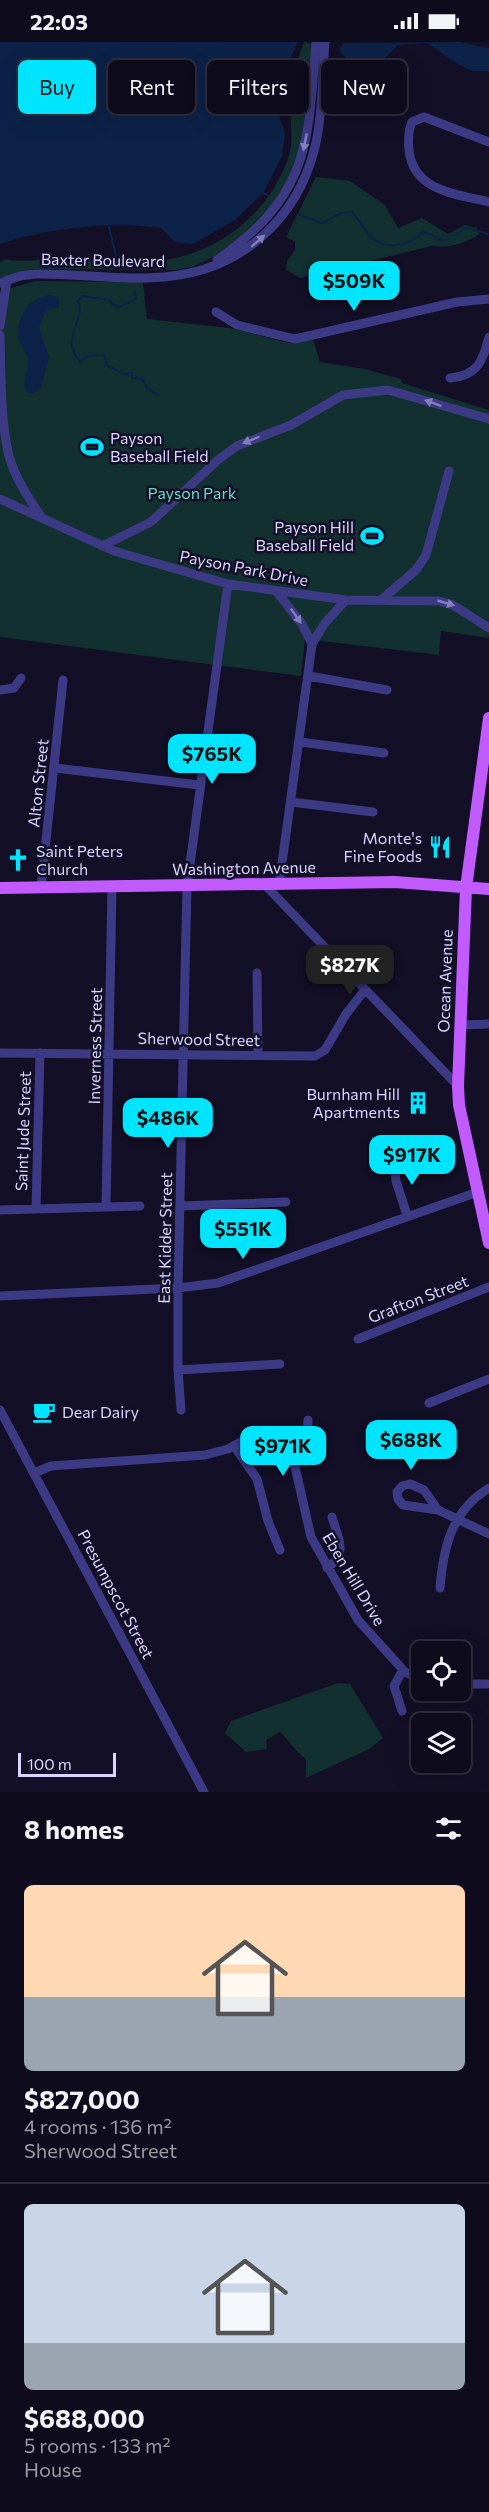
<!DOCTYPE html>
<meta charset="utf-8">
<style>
:root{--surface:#0e0b1c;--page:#171425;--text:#f1f3f6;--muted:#9b9ba3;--line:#2e2b3b;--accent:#00e5ff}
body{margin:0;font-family:Commissioner,sans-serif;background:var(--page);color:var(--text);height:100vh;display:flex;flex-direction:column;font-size:22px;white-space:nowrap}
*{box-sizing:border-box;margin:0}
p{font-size:20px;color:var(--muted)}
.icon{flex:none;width:33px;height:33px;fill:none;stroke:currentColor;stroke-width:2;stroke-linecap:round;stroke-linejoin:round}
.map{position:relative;height:1750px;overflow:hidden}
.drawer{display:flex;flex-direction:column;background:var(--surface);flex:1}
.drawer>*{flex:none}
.guide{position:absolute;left:18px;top:18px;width:453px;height:54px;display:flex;gap:12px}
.controls{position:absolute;left:411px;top:1599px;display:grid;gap:12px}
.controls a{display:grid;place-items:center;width:60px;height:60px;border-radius:9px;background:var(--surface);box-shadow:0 6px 24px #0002,0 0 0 2px var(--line);font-size:30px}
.scale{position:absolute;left:18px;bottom:15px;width:98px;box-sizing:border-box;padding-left:6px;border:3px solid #d9d4ff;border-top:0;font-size:16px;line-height:21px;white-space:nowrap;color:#d9d4ff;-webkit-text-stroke:4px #130f26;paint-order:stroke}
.price{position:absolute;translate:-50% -51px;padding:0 14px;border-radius:12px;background:var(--accent);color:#111;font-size:20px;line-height:39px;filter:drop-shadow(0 2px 3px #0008)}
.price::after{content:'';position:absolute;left:50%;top:36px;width:18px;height:14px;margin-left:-9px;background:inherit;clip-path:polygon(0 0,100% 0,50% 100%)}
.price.selected{background:#222;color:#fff}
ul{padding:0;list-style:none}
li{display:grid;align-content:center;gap:12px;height:318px;padding:0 24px}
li+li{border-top:2px solid var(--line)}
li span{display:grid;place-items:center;height:186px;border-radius:9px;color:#555}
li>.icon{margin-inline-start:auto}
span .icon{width:108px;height:108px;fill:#fffc;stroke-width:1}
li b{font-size:26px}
h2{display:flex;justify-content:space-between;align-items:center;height:72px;padding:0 24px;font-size:26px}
.pill{padding:0 21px;border-radius:9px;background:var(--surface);box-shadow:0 6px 24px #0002,0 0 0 2px var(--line);font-size:21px;line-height:54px}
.pill.selected{background:var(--accent);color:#111}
.status{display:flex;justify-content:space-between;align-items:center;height:42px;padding:0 30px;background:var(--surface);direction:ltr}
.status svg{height:16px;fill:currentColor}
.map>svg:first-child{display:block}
</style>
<div class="status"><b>22:03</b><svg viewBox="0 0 49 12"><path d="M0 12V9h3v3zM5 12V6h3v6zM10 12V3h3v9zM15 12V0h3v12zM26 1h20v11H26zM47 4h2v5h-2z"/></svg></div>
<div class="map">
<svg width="489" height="1750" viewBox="0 0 489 1750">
<rect width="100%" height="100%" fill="#130f26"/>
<path fill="#12302f" d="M304,0L315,2L306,90L284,152L226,209L192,225L175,228L33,227L0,236V220L6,217C19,222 56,215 74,216C101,216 129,222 156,219C218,213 268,172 288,117C294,101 290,85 291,67C292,44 295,22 304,0Z
M316,135L350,139L385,163L398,186L422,176L448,192L465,183L477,186L479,192C467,201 448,207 432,204L300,236L286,228L287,219L295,208V200L286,195Z
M35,239L143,240L147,277L230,286L289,301L313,297L320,320L365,327L401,337L402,341L489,368V596L441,589L439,613L305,597L301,634L0,595V249Z
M338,1641L350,1642L383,1696L369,1707L306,1736V1717C295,1710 290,1699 280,1690L266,1698L267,1707L246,1710L225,1691L231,1679Z"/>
<path fill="#0c2248" d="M0,0H298L273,54L285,92L282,114L263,151L235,178L193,202L174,200L161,186C109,179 50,186 0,202Z
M460,0L489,6V29H472L459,23L427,1L398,3L384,17L374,19H351L340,11V6L344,1Z
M49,253L59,255V266L49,267L44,272L39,286L49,315L41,346L33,351L26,350C23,338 29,328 28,317C26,309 19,303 18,295C17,274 29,256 49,253Z"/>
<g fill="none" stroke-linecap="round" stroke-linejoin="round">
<path stroke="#0c2248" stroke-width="2" d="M263,151L269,154
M297,172L322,181L341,171L352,170C359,178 364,187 370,194C385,210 410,203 423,190L435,194V197L447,198L466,186L489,192
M109,185L116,214
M135,250L136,257L118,265L112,262L110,258L82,254L78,259C87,276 58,299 81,320L87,314L104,313L107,323L124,332L132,331V336L142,337L147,346L158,353"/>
<path stroke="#3d3a85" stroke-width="9" d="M489,100L424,75L412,80C408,89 408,98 409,108C413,149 456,152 489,160
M217,218C309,153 308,105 316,0
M0,241L20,234L35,232C80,231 128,240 172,234C242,226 296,177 314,109C323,74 322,36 325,0
M216,270L237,283L295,297L457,260L489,257
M0,284L7,238
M0,293C1,332 0,377 9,414C15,436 29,457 42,476
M450,336C477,334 483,319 489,295
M0,457L114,509L228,542L346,558L439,559L453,563L489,586
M102,504L151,480L218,418L237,404L291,383L343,353L388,348L489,377
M277,550L302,582L312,602
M381,558L416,528L426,513L449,429
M309,634L387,648
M0,648L14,646L21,636
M300,700L384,711
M55,726L199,743
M291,760L373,770
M265,843L458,1044
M279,843L312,602L325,581L346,558
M41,846L63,638
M257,931L258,1013
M460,983L489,982
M0,1011L315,1014L325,1008L346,972L364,949
M394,1119L396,1139L407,1173
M181,1164L286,1160
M106,1165L112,844
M36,1167L40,1011
M0,1168L140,1164
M0,1254L178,1246L218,1241L478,1150
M358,1297L489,1245
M178,1328L280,1322
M429,1361L489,1337
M0,1368L204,1750
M181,1368L178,1328V1246L187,844L228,542
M234,1404L257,1437L268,1479L280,1508
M293,1416L307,1404L308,1378
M34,1431L51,1424L205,1413L228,1407L252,1394L261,1393L276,1398L293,1416L311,1495L358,1578L405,1630L422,1638
M410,1442L424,1448L438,1468L403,1463L398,1457L397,1450L402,1444Z
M438,1468L489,1492
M327,1526C349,1511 338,1497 332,1475
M440,1546C443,1506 452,1468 489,1446
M449,1603V1610
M460,1642H489
M402,1669L394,1644L403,1628"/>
<path stroke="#c25bff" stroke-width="12" d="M489,676L466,846L458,1044L459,1063L489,1201
M0,846L395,840L489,847"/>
</g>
<defs><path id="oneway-solid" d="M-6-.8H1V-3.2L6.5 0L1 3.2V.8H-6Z" transform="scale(1.5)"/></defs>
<g fill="#837fbc">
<use href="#oneway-solid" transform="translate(305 100) rotate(101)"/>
<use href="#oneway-solid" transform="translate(258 199) rotate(-41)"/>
<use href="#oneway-solid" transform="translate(433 361) rotate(-160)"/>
<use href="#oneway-solid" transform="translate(251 398) rotate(158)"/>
<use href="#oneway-solid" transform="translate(446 561) rotate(16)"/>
<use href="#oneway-solid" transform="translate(296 574) rotate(55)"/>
</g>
<defs>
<g id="stadium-bare" transform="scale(1.8)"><path d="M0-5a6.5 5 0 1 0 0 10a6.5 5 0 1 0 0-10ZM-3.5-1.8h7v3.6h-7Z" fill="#00e5ff" stroke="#130f26" stroke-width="2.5" paint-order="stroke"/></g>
<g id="restaurant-bare" transform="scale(1.8)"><path d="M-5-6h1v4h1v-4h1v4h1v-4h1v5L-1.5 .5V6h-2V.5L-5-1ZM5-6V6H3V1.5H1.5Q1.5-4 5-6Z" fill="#00e5ff" stroke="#130f26" stroke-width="2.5" paint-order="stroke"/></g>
<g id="church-bare" transform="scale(1.8)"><path d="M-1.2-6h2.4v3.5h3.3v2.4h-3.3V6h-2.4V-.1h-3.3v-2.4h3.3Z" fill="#00e5ff" stroke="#130f26" stroke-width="2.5" paint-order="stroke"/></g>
<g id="building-bare" transform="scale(1.8)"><path d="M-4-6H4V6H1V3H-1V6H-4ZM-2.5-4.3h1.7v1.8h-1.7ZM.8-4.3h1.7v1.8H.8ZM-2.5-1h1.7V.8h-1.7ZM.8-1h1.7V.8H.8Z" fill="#00e5ff" stroke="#130f26" stroke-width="2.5" paint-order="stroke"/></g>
<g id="cafe-bare" transform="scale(1.8)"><path d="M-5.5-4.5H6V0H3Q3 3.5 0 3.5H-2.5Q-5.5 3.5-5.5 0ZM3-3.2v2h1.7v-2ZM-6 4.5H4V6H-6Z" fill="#00e5ff" stroke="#130f26" stroke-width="2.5" paint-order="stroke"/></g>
</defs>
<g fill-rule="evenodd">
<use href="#stadium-bare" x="92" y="405"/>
<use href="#stadium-bare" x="372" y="494"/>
<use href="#restaurant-bare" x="440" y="805"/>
<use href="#church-bare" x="18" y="818"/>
<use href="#building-bare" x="418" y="1061"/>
<use href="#cafe-bare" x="44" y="1370"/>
</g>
<g text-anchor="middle" stroke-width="5" stroke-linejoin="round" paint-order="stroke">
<g font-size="16" fill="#d9d4ff" stroke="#130f26">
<text transform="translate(103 218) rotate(1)" y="6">Baxter Boulevard</text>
<text transform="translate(244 526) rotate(11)" y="6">Payson Park Drive</text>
<text transform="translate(38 741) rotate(-84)" y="6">Alton Street</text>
<text transform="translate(244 826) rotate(-1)" y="6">Washington Avenue</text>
<text transform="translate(445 939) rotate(-88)" y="6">Ocean Avenue</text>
<text transform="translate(199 997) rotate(1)" y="6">Sherwood Street</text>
<text transform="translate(95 1004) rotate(-89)" y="6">Inverness Street</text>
<text transform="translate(23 1089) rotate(-88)" y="6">Saint Jude Street</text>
<text transform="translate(165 1196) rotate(-89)" y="6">East Kidder Street</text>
<text transform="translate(418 1257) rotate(-21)" y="6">Grafton Street</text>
<text transform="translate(354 1537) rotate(59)" y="6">Eben Hill Drive</text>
<text transform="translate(116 1552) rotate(62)" y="6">Presumpscot Street</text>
</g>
<g font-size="16" fill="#d9d4ff" stroke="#130f26" text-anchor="start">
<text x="110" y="402">Payson<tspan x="110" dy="18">Baseball Field</tspan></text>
<text x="354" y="491" text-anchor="end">Payson Hill<tspan x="354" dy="18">Baseball Field</tspan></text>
<text x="422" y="802" text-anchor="end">Monte's<tspan x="422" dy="18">Fine Foods</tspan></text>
<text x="36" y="815">Saint Peters<tspan x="36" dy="18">Church</tspan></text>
<text x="400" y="1058" text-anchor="end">Burnham Hill<tspan x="400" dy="18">Apartments</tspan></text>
<text x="62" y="1376">Dear Dairy</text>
</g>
<g font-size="16" fill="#5fe0c0" stroke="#130f26">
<text x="192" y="457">Payson Park</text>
</g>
</g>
</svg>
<div class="controls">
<a><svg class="icon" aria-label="locate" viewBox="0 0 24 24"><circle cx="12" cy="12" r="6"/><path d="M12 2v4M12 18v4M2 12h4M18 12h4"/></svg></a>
<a><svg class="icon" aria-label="layers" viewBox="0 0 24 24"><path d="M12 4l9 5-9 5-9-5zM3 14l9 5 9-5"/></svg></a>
</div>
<div class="scale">100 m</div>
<b class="price" style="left:354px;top:270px">$509K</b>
<b class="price" style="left:212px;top:743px">$765K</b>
<b class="price selected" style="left:350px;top:954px">$827K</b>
<b class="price" style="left:168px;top:1107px">$486K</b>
<b class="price" style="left:412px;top:1144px">$917K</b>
<b class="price" style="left:243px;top:1218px">$551K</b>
<b class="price" style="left:411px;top:1429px">$688K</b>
<b class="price" style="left:283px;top:1435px">$971K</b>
<div class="guide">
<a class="pill selected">Buy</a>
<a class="pill">Rent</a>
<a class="pill">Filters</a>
<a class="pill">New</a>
</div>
</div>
<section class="drawer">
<h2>8 homes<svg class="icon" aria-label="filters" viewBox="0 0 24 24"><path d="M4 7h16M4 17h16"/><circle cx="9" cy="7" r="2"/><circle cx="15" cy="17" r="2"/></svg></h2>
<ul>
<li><span style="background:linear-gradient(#ffd9b3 60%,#9aa5b1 0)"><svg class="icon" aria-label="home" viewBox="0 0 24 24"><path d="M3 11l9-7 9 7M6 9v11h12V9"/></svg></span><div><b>$827,000</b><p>4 rooms · 136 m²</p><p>Sherwood Street</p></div></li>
<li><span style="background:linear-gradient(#c9d6e8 75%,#9aa5b1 0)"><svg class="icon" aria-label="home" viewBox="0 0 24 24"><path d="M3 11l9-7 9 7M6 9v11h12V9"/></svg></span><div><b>$688,000</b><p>5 rooms · 133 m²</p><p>House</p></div></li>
</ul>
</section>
